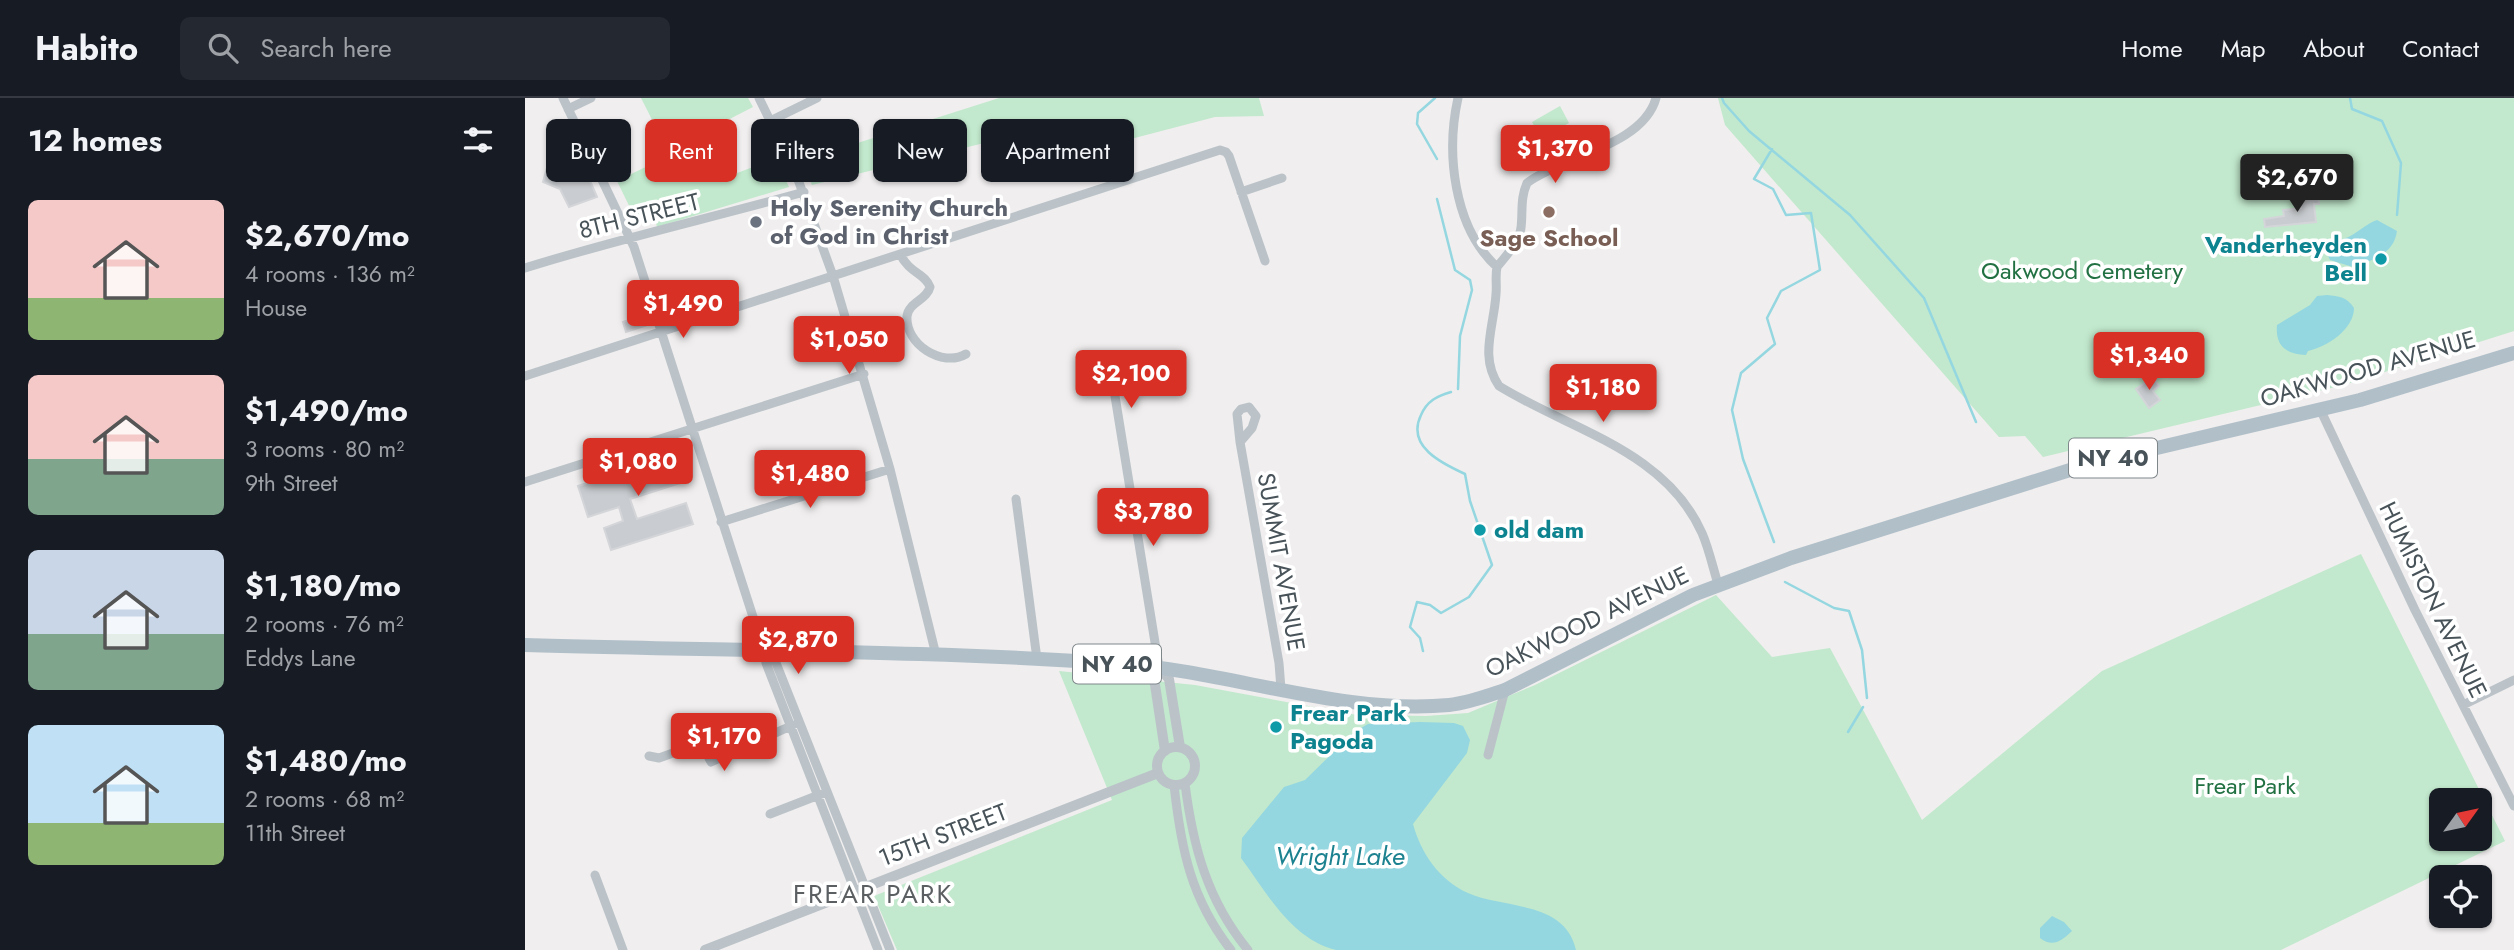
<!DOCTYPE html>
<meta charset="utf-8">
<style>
:root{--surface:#171b24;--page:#242831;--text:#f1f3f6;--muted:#9ea1a6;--line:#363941;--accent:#d93025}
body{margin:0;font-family:Jost,sans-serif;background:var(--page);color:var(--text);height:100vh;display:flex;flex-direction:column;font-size:26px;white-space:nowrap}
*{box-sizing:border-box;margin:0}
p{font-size:23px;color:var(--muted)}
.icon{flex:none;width:38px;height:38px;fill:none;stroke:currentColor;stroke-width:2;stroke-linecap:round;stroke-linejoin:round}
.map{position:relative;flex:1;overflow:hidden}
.panel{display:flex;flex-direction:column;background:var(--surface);width:525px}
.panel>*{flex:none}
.banner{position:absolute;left:21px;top:21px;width:665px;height:63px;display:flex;gap:14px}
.needle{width:46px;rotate:57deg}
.buttons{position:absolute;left:1904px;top:690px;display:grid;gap:14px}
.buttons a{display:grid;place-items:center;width:63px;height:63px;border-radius:10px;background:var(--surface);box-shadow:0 2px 5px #0004;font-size:35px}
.price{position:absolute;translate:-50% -60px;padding:0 16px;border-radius:7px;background:var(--accent);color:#fff;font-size:23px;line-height:46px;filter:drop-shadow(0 2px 4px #0008)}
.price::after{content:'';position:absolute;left:50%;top:42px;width:21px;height:16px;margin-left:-10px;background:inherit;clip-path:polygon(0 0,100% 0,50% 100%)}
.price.active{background:#222;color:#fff}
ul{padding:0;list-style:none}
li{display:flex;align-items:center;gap:21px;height:175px;padding:0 28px}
li span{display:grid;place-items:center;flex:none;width:196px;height:140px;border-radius:10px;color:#555}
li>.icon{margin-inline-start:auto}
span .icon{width:84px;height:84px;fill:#fffc;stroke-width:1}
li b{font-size:30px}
h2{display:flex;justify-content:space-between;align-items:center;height:84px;padding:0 28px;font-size:30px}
.pill{padding:0 24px;border-radius:10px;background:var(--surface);box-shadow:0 2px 5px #0004;font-size:24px;line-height:63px}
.pill.active{background:var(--accent);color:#fff}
header{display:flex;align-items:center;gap:42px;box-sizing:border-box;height:98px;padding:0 35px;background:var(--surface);border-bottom:2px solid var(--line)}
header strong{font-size:33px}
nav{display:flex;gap:38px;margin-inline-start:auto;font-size:24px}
.search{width:490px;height:63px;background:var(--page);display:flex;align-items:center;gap:18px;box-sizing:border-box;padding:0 24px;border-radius:10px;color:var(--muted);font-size:26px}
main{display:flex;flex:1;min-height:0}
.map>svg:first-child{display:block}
</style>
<header>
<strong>Habito</strong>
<div class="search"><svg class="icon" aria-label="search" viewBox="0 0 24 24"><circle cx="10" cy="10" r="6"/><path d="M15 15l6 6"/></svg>Search here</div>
<nav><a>Home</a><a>Map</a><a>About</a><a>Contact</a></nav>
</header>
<main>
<section class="panel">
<h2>12 homes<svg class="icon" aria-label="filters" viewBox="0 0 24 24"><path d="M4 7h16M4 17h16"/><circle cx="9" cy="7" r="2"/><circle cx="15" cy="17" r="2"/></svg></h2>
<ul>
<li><span style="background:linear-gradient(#f6c9c9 70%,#8fb573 0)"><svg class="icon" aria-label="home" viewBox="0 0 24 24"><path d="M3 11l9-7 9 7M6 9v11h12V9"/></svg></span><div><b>$2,670/mo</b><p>4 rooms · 136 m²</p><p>House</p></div></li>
<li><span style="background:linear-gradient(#f6c9c9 60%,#7fa58c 0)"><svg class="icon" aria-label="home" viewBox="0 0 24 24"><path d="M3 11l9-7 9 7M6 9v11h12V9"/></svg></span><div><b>$1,490/mo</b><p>3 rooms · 80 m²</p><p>9th Street</p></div></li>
<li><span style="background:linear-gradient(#c9d6e8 60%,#7fa58c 0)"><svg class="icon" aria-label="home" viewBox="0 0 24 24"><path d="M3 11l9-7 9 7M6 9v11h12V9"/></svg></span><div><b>$1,180/mo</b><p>2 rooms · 76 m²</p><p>Eddys Lane</p></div></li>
<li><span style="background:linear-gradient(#bfe0f5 70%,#8fb573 0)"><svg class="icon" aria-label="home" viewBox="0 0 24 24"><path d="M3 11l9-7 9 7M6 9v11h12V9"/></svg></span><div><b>$1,480/mo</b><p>2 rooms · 68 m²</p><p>11th Street</p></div></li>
</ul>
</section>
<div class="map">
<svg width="1989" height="852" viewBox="0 0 1989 852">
<rect width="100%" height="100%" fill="#f0eeee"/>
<path fill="#c2e9cd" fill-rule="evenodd" d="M116,0H223L228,9L183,32L207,77L251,60L264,89L132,129L130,121L113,126L92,83L145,57Z
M474,0H734L739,18L690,19L506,67L496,36L287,87L276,63Z
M1193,0H1989V233L1819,287L1518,359L1500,338L1474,339L1200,27Z
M1035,8L1044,25L1016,40L1007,24Z
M1836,456L1980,743L1756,852H372L349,798L587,702L534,573L670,587L832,617L901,618L943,615L1010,587L1191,497L1247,559L1305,550L1397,722L1577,573ZM1916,702H1955V740H1916Z"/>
<path fill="#94d7e0" d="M1852,122L1872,133C1869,156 1848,162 1828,169L1805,162L1799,149C1806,143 1812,144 1821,140C1832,136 1840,126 1852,122Z
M1802,197C1814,198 1822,199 1829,210C1829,231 1802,249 1783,253L1781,257C1762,256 1750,249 1752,227L1785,207L1792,198Z
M895,624L929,625L938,628L945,642L942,655L888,726C896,755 914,782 943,795C978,811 1040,802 1051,852H811C766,841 742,795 716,760L717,740L759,689L780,682L829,634L843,626Z
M1527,818L1539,824L1547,833C1536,843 1528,850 1515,840V830Z"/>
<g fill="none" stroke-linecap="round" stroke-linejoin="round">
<path stroke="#94d7e0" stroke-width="2.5" d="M910,0L893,15L892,26L912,61
M1197,0L1199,5L1224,33L1325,117L1399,200L1451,324
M1825,0L1827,11L1857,23L1876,65L1872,117
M1247,51L1229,81L1248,91L1261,117L1286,115L1295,172L1256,193L1242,220L1250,246L1216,275L1207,312L1218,361L1249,444
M912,101L930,172L945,182L947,192L935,238L933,291
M1260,484L1309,510L1324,513L1337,552L1342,600
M898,553L895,540L885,529L892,504L905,507L916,515L944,499L967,467L945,403L940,376C916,365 881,348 896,317C902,303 912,298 926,294
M1323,634L1338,609"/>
</g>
<path fill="#c9ccd0" stroke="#d3d5d9" stroke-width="2" d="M28,48L49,56L46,63L56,71L66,85L72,99L44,109L35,91L18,84Z
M1793,97L1794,106H1789L1791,124L1740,129L1739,121L1759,118L1758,112L1776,110L1775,99Z
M119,217L122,227L101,234L98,224Z
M1628,279L1634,288L1628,293L1635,302L1624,310L1611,291Z
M154,350L164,379L154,382L155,385L105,401L112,421L161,405L168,426L86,452L79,430L98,423L94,409L63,419L53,388L96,374L94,370Z"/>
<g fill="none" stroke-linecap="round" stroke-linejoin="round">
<path stroke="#bbc3c9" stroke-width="9" d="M38,0L109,149L239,553L241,565L353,852
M234,0L271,76L308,178L365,371L411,557
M933,0C921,54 928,129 972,169C981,158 994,144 996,130C998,113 995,101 1002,85C1036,59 1118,48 1131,0
M43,11L66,0
M245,23L292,0
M716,94L757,80
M375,156C385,176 400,175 405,189C402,202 384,204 382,218C380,246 417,270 441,256
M972,169C970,178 972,187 971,196C969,229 954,259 974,288C1045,332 1140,352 1177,435C1184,451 1188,470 1193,486
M0,170C92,141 186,120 279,94
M0,278L695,52L701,54L704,58L740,163
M589,292L634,569
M1795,311L1890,512L1989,708
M715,344L712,316L716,311L724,309L731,318L727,330L715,344L754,565L756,591
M0,384L339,276
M491,401L512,561
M196,424L365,371
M239,553L251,565L365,852
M1938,607L1989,582
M963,657L980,592
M124,658L134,660L176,645L186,664L268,627
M660,686C668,748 682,802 723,852
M649,687C656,751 666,801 706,852
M245,716L299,695
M70,777L98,852"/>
<path stroke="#bbc3c9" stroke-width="10" d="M632 668a19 19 0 1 1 38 0a19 19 0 1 1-38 0Z
M640,653L629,580L634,569L644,581L655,649
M180,852L633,675"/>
<path stroke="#b1bfc9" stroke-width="14" d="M0,547C200,553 400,552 599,566C706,574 817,617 924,607C944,605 962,598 980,592L1168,497L1266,460L1564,366L1835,302L1989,255"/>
</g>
<circle fill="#8d6e63" stroke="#fff" stroke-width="2.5" cx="1024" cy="114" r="7"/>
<circle fill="#6b7280" stroke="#fff" stroke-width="2.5" cx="231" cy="124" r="7"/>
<g fill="#0f9aa8" stroke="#fff" stroke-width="2.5">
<circle cx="1856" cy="161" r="7"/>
<circle cx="955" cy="432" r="7"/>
<circle cx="751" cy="629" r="7"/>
</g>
<g text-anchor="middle" stroke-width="7" stroke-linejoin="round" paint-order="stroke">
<g fill="#fff" stroke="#7f878b" stroke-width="2">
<rect x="1544" y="340.5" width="88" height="39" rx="5"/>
<rect x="548" y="546.5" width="88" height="39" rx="5"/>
</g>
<g font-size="23" font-weight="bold" fill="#485359">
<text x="1588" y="368">NY 40</text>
<text x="592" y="574">NY 40</text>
</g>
<g font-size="24" font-weight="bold" fill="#5b616d" stroke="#fff" text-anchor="start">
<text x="245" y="118">Holy Serenity Church<tspan x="245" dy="28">of God in Christ</tspan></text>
</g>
<g font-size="24" fill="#485359" stroke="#fff">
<text transform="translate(114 118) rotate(-14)" y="8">8TH STREET</text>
<text transform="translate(1843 271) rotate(-16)" y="8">OAKWOOD AVENUE</text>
<text transform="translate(756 464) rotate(80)" y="8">SUMMIT AVENUE</text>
<text transform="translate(1908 502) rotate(64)" y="8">HUMISTON AVENUE</text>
<text transform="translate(1062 524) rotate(-26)" y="8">OAKWOOD AVENUE</text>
<text transform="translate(418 737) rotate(-21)" y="8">15TH STREET</text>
</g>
<g font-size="24" font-weight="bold" fill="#785e54" stroke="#fff">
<text x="1024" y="148">Sage School</text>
</g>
<g font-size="24" font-weight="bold" fill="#0d838f" stroke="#fff" text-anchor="start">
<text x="1842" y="155" text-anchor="end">Vanderheyden<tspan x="1842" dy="28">Bell</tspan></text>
<text x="969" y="440">old dam</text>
<text x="765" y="623">Frear Park<tspan x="765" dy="28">Pagoda</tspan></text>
</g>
<g font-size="24" fill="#227143" stroke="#fff">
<text x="1557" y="181">Oakwood Cemetery</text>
<text x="1720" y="696">Frear Park</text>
</g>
<g font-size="26" font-style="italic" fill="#1d8290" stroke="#fff">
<text x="815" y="767">Wright Lake</text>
</g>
<g font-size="26" letter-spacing="2" fill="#5b5f62" stroke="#fff">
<text x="348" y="805">FREAR PARK</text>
</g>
</g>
</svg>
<div class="buttons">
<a><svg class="needle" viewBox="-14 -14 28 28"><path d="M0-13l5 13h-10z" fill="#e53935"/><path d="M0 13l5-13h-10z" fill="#9ea1a6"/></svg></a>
<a><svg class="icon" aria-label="locate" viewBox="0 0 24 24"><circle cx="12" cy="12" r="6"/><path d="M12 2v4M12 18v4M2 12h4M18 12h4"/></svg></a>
</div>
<b class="price" style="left:1030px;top:87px">$1,370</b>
<b class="price active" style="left:1772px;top:116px">$2,670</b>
<b class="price" style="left:158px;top:242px">$1,490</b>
<b class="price" style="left:324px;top:278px">$1,050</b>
<b class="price" style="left:1624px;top:294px">$1,340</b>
<b class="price" style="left:606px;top:312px">$2,100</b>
<b class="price" style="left:1078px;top:326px">$1,180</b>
<b class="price" style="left:113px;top:400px">$1,080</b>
<b class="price" style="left:285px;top:412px">$1,480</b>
<b class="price" style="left:628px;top:450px">$3,780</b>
<b class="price" style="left:273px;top:578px">$2,870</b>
<b class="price" style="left:199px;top:675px">$1,170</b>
<div class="banner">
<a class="pill">Buy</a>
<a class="pill active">Rent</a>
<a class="pill">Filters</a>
<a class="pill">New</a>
<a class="pill">Apartment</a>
</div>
</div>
</main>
